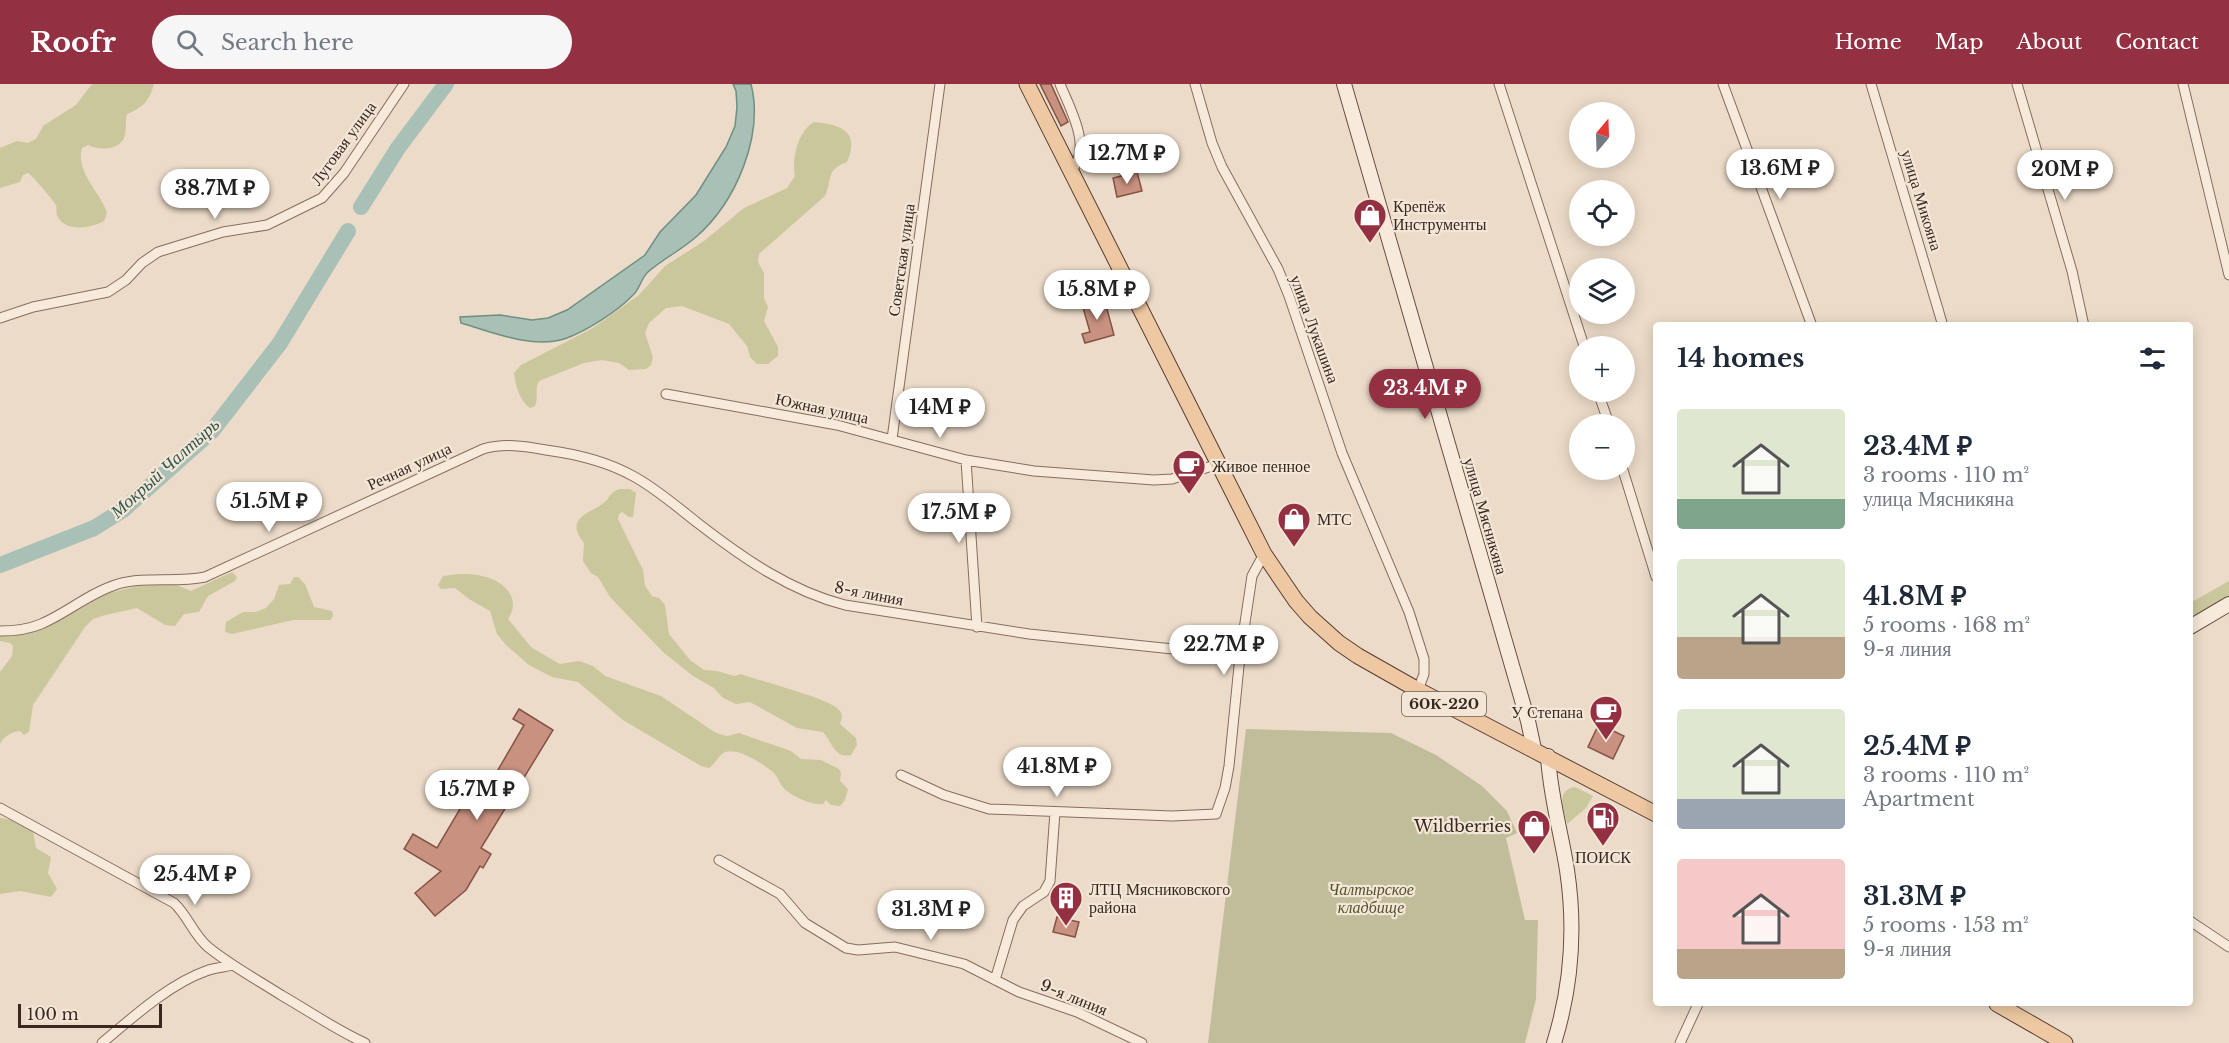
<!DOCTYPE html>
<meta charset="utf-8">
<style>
:root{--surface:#fff;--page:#f6f6f7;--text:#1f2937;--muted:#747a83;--accent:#933143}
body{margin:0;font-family:"Libre Baskerville",serif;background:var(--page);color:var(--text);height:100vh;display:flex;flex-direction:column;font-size:22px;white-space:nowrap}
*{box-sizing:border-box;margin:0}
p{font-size:20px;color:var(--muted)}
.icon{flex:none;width:33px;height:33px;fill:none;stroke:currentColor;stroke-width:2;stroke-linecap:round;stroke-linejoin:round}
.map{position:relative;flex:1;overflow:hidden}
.sheet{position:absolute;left:1653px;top:238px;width:540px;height:684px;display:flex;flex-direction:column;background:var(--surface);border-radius:6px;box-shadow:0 3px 15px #0003}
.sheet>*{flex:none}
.needle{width:39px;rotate:19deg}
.tools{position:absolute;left:1569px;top:18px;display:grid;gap:12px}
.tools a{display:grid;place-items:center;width:66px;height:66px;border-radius:50%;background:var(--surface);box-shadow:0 3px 15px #0003;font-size:30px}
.scale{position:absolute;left:18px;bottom:15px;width:144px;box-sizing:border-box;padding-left:6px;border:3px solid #382820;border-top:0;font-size:16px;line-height:21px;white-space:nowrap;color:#382820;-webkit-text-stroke:4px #f4e6d7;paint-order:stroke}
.price{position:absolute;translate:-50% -51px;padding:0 14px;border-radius:21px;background:#fff;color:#222;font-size:20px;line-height:39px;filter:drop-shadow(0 2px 3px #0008)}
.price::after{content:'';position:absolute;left:50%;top:36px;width:18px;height:14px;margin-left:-9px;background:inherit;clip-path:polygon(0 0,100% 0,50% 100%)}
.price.active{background:var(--accent);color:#fff}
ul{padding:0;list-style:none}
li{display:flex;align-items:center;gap:18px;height:150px;padding:0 24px}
li span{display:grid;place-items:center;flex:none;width:168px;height:120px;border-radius:6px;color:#555}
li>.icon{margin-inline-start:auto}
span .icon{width:72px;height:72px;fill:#fffc;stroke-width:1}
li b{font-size:26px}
h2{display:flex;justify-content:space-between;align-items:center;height:72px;padding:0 24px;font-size:26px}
header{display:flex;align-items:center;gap:36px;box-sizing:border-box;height:84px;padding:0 30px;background:var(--accent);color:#fff}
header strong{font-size:28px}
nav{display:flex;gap:33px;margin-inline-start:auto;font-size:21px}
.search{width:420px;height:54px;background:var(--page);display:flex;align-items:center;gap:15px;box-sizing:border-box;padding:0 21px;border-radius:33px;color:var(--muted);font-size:22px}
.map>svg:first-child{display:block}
</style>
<header>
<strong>Roofr</strong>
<div class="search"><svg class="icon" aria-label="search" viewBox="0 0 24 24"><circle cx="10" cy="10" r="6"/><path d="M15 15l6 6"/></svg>Search here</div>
<nav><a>Home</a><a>Map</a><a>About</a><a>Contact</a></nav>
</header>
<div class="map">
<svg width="2229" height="959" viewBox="0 0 2229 959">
<rect width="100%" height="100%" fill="#ecdbc8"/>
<path fill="#cac79c" d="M92,0H154C149,17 144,23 127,30C125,38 127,47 124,54C118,67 98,66 88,61L82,64C75,88 101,109 107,129L104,137C92,144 64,149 57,131C56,127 57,124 56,121C54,117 31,90 28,89L23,91L20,98L0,104V64L17,57L28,59L36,55L43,42L76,21Z
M814,38C842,41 860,47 847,78C825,86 833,95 825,112L759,170L758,178L764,189V214L768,223L764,237L778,263V272L768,280H757L750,273L747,262L729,240L682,222L666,224L649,239L645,249L653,273L651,281L646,285L629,286L619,279L602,276L584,279L539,297C534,306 539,313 535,322L530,324C520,317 515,301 514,289L521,281L593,244L639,211L665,182L704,157L744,124L787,104L795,92C792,75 797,48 814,38Z
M619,405H630L636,409L633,433H629L622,428L619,430L618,435L643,486L645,502L652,512L659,514L665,521L669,550L690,576L704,586L717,587L734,592L741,590C759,597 831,614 840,627C843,631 842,635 840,640L856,654L857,661L851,671C835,675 832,658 823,648L797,644L750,618L736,620L723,614L714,604L693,592L663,568L610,513L598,493L591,489L583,477L584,459C562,432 594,429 606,417C611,411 611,408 619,405Z
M232,488L237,493L235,497L208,512L199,528L184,530L175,542L165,541L137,524L105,531L93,535L85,543L33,621L29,648L24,651L20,647C11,648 4,652 0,660V588L12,572L13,562L10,559L0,557V552L39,546L97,512L126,505L142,501L174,500L191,507Z
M458,490C466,490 475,490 482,492C504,496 522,515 508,535L531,563L556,578L560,580L579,577L593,582L605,592L661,612L716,649L727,652L739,649L791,667L801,675L821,676L839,685L841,689L840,697L848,705L845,716L840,722L831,721L826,716L823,720C813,722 788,711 782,702C779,698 778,694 775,690C765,681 739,663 725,668C718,671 716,680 709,684L701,682L623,636L578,598L552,593L529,581L506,561L497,550L490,527L469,515L455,504L441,505L438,501L443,492Z
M294,493H298L305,500L314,523L332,527L333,531L331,536H293L232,550L225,548L226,538L243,528H256L266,524L274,515L279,501L290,500Z
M2229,497V512L2197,531H2192L2190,519Z
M1575,703L1593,712L1586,724L1567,740C1564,726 1555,706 1575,703Z
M0,734L12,736L33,747L36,764L51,773L48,789L57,805L51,813L20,807L0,810Z"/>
<path fill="#c0bd9a" d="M1246,645L1391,649L1436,671L1482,702L1507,727L1517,749L1506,754L1525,836H1538L1536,915L1525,959H1208Z"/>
<path fill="#a8c0b5" stroke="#6f8f81" stroke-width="1.5" d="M733,0H751C764,52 736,118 696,153C681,166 663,175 648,188C641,194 640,205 633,211C618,227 585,248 564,255C532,265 492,248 461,239L460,233L500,231L532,236L548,234L567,226L645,171L660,148L696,111L726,63L735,42L737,23L736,7Z"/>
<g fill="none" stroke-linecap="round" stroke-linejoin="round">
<path stroke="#a8c0b5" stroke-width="16" d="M361,123L398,64L446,0
M0,481L94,444L123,426L212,347L280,259L348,147"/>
</g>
<path fill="#c89180" stroke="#855345" stroke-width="1.5" d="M1040,0H1051L1068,38L1061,42Z
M1137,88L1142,107L1117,113L1113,94Z
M1104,214L1114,251L1085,259L1082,250L1090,248L1082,220Z
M519,625L553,646L481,764L491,770L483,784L480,782L466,806L435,832L415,809L441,787L404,765L413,750L437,764L480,691L491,698L524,641L513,635Z
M1605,643L1624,652L1613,675L1588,663L1597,644L1604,647Z
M1057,833L1079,838L1075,853L1053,848Z"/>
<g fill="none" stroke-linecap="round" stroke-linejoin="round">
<g stroke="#876c5e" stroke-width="11">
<path id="street" d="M1060,0C1070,25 1093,64 1071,87
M1195,0L1212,59L1222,83L1278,185L1289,212L1342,369L1409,528L1424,575V590L1418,606
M1499,0L1584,262
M1723,0L1812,242
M1871,0L1943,242
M2017,0L2072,187L2084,242
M2183,0L2229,191
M0,234L33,223L108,208L126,196L142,179L158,168L223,148L267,141L322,114L344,89L404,0
M1598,308L1609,340
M666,310L837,341L966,376L1034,387L1154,396L1172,395L1218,380
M892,355L940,0
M966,376L977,543
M1623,386L1656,493
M0,547C14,547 27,546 41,540C67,529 89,509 118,500C146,492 176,499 205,493L483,365C504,359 524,362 546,366C576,370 606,377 633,392C657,405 677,423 699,440C743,474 790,507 845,521L1029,550L1240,572
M901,691L944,711L989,725L1172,732L1216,730L1225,704L1229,682L1240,572L1252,492L1264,470
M0,724L174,819C188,832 193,850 208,863C230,881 256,895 281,911C309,927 336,946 365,959
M719,776L780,810L805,839L846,864L858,866L895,863L964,880L1019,908L1077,928L1142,959
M2190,837L2229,863
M995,896L1013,836L1023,822L1044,808L1050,797L1055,728
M102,959C132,934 169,900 206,887C214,884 224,883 233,881
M1680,959L1698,920"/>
</g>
<g stroke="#694e41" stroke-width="16">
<path id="secondary" d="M1344,0L1528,637L1534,665
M2190,543L2229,520
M1548,672C1550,711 1561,748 1567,786C1576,846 1572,901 1554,959"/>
</g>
<g stroke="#563c31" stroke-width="17">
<path id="primary" d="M1027,0L1264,470L1296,517L1310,533L1339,559L1358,572L1418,606L1656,730
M1997,920L2065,959"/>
</g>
<use href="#street" stroke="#f7eadb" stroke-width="9"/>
<use href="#secondary" stroke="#f7eadb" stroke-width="14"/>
<use href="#primary" stroke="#edc8a2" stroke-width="15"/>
</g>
<defs>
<g id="shop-pin" transform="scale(1.725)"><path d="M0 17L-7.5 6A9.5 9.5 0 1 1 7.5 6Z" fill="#933143" stroke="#f4e6d7"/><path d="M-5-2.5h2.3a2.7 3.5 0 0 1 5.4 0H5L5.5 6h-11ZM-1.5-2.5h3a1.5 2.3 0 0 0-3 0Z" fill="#fff"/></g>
<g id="cafe-pin" transform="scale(1.725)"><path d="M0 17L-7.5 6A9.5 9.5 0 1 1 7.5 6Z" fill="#933143" stroke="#f4e6d7"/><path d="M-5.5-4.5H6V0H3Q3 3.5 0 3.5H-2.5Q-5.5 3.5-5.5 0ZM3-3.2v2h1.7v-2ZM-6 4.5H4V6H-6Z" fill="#fff"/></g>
<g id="fuel-pin" transform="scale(1.725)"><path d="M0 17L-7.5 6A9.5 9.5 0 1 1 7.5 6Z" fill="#933143" stroke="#f4e6d7"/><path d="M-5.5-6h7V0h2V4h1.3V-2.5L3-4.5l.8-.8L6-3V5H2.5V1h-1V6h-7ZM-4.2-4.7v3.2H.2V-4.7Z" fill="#fff"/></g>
<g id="building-pin" transform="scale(1.725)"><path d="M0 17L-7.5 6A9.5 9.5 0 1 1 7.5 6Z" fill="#933143" stroke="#f4e6d7"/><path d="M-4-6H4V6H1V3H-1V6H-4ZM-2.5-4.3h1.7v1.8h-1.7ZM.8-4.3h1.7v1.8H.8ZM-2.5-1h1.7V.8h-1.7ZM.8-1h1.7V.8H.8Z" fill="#fff"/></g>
</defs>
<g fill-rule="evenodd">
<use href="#shop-pin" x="1370" y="131"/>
<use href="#cafe-pin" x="1189" y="382"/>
<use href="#shop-pin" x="1294" y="435"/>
<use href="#cafe-pin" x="1606" y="628"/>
<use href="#fuel-pin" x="1603" y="734"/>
<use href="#shop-pin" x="1534" y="742"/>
<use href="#building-pin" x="1066" y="814"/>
</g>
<g text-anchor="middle" stroke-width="4.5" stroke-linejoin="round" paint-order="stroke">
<rect fill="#f4e6d7" stroke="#706157" stroke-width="1.5" x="1402" y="608" width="84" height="24" rx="4.5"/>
<g font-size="15" font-weight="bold" fill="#382820">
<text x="1444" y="625">60К-220</text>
</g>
<g font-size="16" fill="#382820" stroke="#f4e6d7">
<text transform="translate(343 59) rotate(-54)" y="6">Луговая улица</text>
<text transform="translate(1922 116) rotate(73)" y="6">улица Микояна</text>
<text transform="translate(901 176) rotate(-82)" y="6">Советская улица</text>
<text transform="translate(1315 245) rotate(70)" y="6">улица Лукашина</text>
<text transform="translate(822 324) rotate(12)" y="6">Южная улица</text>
<text transform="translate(409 382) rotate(-25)" y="6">Речная улица</text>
<text transform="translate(1486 432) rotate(74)" y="6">улица Мясникяна</text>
<text transform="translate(869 509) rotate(11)" y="6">8-я линия</text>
<text transform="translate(1074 913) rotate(22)" y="6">9-я линия</text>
</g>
<g font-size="16" fill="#382820" stroke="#f4e6d7" text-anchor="start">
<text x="1393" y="128">Крепёж<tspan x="1393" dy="18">Инструменты</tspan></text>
<text x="1212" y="388">Живое пенное</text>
<text x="1317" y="441">МТС</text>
<text x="1583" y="634" text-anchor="end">У Степана</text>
<text x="1511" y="748" text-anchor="end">Wildberries</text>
<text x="1603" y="779" text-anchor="middle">ПОИСК</text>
<text x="1089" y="811">ЛТЦ Мясниковского<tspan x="1089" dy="18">района</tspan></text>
</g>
<g font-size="16" font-style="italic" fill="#515428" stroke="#f4e6d7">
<text x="1371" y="811">Чалтырское<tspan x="1371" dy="18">кладбище</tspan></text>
</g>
<g font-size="18" font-style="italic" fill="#31574e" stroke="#f4e6d7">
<text transform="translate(165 384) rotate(-42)" y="6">Мокрый Чалтырь</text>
</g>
</g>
</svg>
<div class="tools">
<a><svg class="needle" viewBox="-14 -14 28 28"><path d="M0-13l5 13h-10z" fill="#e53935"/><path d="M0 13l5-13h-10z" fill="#747a83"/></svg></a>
<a><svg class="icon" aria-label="locate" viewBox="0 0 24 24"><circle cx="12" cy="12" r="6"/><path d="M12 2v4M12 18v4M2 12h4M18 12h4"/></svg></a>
<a><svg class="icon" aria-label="layers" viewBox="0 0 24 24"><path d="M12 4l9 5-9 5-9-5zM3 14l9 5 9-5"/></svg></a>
<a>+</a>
<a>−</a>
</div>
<div class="scale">100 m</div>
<b class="price" style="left:1127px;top:101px">12.7M ₽</b>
<b class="price" style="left:1780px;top:116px">13.6M ₽</b>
<b class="price" style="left:2065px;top:117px">20M ₽</b>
<b class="price" style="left:215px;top:136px">38.7M ₽</b>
<b class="price" style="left:1097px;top:237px">15.8M ₽</b>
<b class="price active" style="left:1425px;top:336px">23.4M ₽</b>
<b class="price" style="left:940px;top:355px">14M ₽</b>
<b class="price" style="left:269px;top:449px">51.5M ₽</b>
<b class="price" style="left:959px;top:460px">17.5M ₽</b>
<b class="price" style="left:1224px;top:592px">22.7M ₽</b>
<b class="price" style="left:1057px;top:714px">41.8M ₽</b>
<b class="price" style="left:477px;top:737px">15.7M ₽</b>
<b class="price" style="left:195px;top:822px">25.4M ₽</b>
<b class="price" style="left:931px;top:857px">31.3M ₽</b>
<section class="sheet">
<h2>14 homes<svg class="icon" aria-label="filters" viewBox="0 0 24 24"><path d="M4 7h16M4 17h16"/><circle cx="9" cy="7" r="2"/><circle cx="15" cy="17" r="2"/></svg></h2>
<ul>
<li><span style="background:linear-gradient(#dfe7d0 75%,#7fa58c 0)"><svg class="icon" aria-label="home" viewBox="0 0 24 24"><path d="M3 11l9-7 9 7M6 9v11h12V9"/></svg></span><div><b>23.4M ₽</b><p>3 rooms · 110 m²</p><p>улица Мясникяна</p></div></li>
<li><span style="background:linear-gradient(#dfe7d0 65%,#b9a48a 0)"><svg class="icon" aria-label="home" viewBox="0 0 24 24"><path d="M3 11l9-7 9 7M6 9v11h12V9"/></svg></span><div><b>41.8M ₽</b><p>5 rooms · 168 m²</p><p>9-я линия</p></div></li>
<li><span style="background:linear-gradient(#dfe7d0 75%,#9aa5b1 0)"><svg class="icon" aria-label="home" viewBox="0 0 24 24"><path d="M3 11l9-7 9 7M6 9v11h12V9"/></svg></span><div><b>25.4M ₽</b><p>3 rooms · 110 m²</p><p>Apartment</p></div></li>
<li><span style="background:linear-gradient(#f6c9c9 75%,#b9a48a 0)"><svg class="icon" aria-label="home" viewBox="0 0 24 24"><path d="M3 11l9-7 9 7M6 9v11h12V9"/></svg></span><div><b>31.3M ₽</b><p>5 rooms · 153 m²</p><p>9-я линия</p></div></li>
</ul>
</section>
</div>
